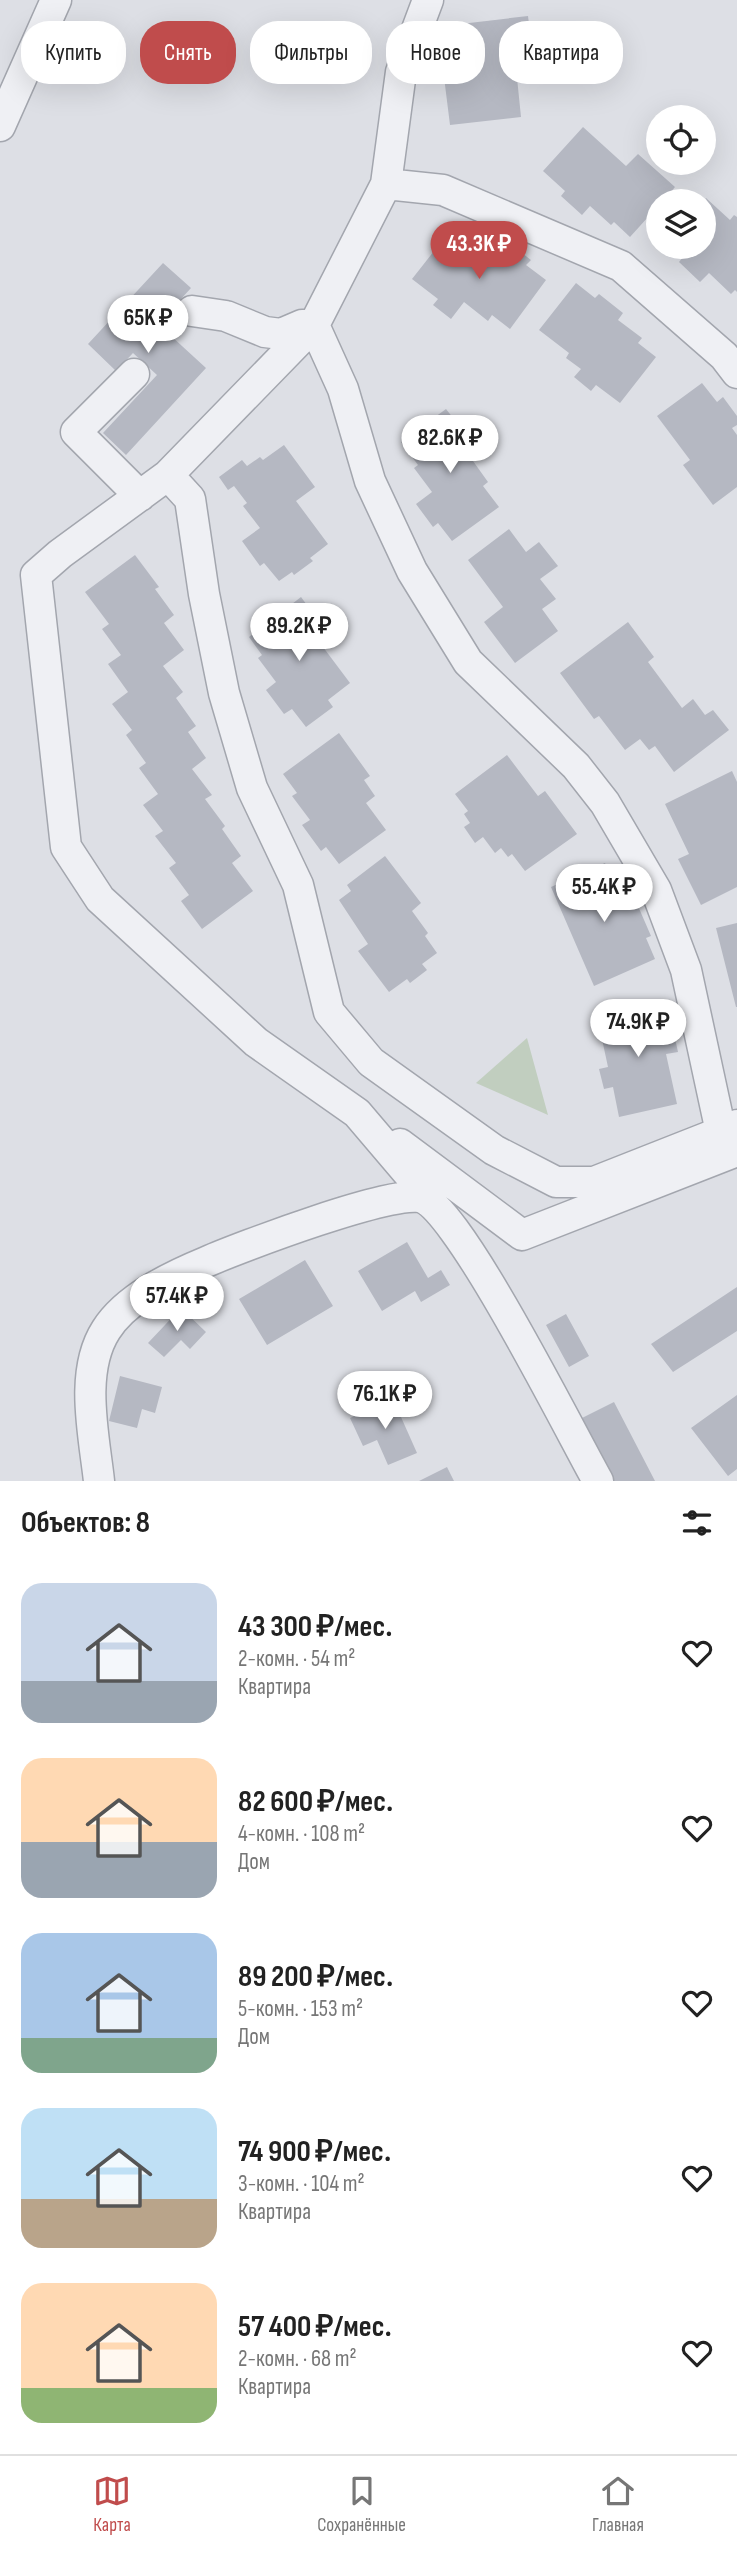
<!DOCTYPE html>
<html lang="ru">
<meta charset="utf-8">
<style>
:root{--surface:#fff;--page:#f2f2f2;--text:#222;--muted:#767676;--line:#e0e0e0;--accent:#c04c4c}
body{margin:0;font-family:"Sofia Sans Condensed",sans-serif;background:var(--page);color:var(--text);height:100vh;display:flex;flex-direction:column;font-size:26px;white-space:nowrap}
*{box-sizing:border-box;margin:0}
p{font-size:23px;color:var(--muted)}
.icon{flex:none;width:38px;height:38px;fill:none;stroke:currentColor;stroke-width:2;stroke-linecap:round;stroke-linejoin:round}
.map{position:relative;height:1481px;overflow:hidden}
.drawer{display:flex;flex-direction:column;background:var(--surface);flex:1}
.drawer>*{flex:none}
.hud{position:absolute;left:21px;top:21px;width:696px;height:63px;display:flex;gap:14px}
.buttons{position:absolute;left:646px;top:105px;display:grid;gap:14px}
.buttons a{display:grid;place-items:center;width:70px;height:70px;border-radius:50%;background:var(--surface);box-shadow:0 7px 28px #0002;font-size:35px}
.price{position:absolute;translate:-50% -60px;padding:0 16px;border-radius:24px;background:#fff;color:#222;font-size:23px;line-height:46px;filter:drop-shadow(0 2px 4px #0008)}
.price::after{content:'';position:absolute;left:50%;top:42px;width:21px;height:16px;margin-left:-10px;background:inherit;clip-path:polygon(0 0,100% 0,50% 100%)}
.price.selected{background:var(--accent);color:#fff}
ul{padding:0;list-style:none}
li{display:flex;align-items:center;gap:21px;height:175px;padding:0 21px}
li span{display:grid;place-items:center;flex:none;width:196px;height:140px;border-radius:21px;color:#555}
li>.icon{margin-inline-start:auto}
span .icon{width:84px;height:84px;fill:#fffc;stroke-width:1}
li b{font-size:30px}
h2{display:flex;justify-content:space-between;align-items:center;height:84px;padding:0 21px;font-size:30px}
.chip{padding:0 24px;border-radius:28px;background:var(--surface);box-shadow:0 7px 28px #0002;font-size:24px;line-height:63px}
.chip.selected{background:var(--accent);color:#fff}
.dock{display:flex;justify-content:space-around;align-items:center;height:98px;border-top:2px solid var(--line);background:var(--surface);font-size:19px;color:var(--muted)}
.dock a{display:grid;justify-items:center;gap:4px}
.dock .selected{color:var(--accent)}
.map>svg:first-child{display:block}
</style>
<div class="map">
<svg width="737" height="1481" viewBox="0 0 737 1481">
<rect width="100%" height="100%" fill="#dddfe5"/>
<path fill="#c1cebf" d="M527,1038L548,1115L476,1083Z"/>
<path fill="#b5b8c2" d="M528,16L534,66L516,68L521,117L450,125L444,77L458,75L452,25Z
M583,127L626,166L638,154L675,187L663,201H658V206L630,237L614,222L611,225L590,206L582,215L561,196L565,191L543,171Z
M706,198L730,220L734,215L737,217V292L735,290L731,294L709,273L700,282L679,262L683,257L672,247H704V201Z
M449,232L494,262L509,243L531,260L526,265L546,280L510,329L492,315L488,321L464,302L451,319L433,305L438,299L412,279Z
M163,263L191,288L158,324L206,368L126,455L103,433L157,375L133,353L116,371L88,344Z
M576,283L595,298L599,294L623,313L618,320L642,338L638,343L656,357L620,403L596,385L591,391L574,377L581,369L566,358L569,353L539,330Z
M702,383L717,402L723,397L737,416V425L732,428L737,435V487L713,505L683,465L690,460L657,416Z
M446,409L461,428L466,425L486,452L473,461L488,482L483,486L499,507L452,541L438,523L433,527L416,504L432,492L414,468L418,465L401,442Z
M284,445L315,487L296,501L328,544L310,558L313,561L294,575L292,572L279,581L264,563L260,566L242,541L260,528L243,506L247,503L234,486L228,490L219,477L242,460L247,466L260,457L263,460Z
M509,529L526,552L539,542L558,566L540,579L556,599L542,609L558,631L515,663L484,622L503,607L468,560Z
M135,555L159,587L155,589L174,615L164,623L184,650L163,666L183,692L176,698L196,726L188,732L206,758L192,769L212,795L205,799L225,826L222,829L241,856L232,863L253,891L202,929L181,901L189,895L169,868L176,863L155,836L163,831L143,805L158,794L139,768L146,763L126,735L132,730L112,704L128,692L108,664L121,655L102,629L109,624L85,592Z
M301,597L333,640L323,647L350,683L328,700L333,707L306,727L292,709L284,714L266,690L276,682L258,658L262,655L249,637Z
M628,622L654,657L648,662L682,708L693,699L705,715L713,710L729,730L674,772L655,746L649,750L640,739L625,750L599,716L594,719L560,673Z
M339,733L370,776L364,780L375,796L366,803L386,830L339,864L326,847L321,851L302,825L310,820L292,796L297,793L283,774Z
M507,755L538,796L545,791L577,834L525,871L512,854L508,857L501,848L495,853L483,837L475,843L464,827L470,823L464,814L468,811L455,794Z
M732,771L737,782V887L701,905L678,859L689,854L665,804Z
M385,856L421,903L412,911L428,933L425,936L437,953L422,964L427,970L410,983L407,979L389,992L358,951L368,944L339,900L351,891L347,885Z
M605,863L616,888L628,883L651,936L646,938L655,959L594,986L551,887Z
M737,923V1007H736L716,928Z
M661,1002L666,1027L672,1025L678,1052L666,1054L677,1104L619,1117L613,1087L604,1089L599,1069L608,1067L597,1016Z
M407,1242L428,1278L441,1270L450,1285L421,1302L415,1291L382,1311L358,1271Z
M305,1260L333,1306L267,1345L239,1299Z
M737,1287V1331L673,1372L651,1344Z
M181,1308L206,1332L190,1349L181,1340L164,1357L148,1343Z
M566,1314L589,1356L569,1367L546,1325Z
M120,1376L162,1387L155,1413L142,1409L137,1428L109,1421Z
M737,1395V1469L728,1476L691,1428Z
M393,1399L417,1453L388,1465L377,1440L363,1446L350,1418Z
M614,1402L655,1481H611L580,1419Z
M447,1467L454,1481H419Z"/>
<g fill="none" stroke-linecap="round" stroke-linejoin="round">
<g stroke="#a3a6ae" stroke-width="33">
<path id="minor" d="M0,126L56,0
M386,184L443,190L621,266L724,356L737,373
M192,311L226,316L265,332L281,334L302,325H314L343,389L370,481L412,571L468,662L576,766L605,803L656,890L686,970L721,1132L737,1125
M134,374L76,432L140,496
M168,475L190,499L204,594L224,693L252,788L298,885L329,1012L371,1062L494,1150L556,1182H594L721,1132
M400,1144L522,1235L737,1151
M421,1197L414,1180L357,1113L256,1042L100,899L66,847L36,575L60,554L168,475L314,325L386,184L401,72L428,0
M99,1481C94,1435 79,1372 106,1330C126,1298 172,1276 206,1262C238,1248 398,1187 423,1198C462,1215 571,1433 598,1481"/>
</g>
<use href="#minor" stroke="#eff0f4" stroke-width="30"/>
</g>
</svg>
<div class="buttons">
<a><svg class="icon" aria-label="locate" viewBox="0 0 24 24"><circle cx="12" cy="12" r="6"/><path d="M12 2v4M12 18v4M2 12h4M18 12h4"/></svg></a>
<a><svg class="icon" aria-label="layers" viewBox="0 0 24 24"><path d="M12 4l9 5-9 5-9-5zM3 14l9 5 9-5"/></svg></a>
</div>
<b class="price selected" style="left:479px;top:281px">43.3K ₽</b>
<b class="price" style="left:148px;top:355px">65K ₽</b>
<b class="price" style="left:450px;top:475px">82.6K ₽</b>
<b class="price" style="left:299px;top:663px">89.2K ₽</b>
<b class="price" style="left:604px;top:924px">55.4K ₽</b>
<b class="price" style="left:638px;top:1059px">74.9K ₽</b>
<b class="price" style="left:177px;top:1333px">57.4K ₽</b>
<b class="price" style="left:385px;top:1431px">76.1K ₽</b>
<div class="hud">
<a class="chip">Купить</a>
<a class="chip selected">Снять</a>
<a class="chip">Фильтры</a>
<a class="chip">Новое</a>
<a class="chip">Квартира</a>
</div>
</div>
<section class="drawer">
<h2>Объектов: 8<svg class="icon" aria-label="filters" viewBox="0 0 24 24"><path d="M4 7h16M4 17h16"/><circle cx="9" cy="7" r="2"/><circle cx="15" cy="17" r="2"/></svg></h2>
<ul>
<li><span style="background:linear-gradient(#c9d6e8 70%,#9aa5b1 0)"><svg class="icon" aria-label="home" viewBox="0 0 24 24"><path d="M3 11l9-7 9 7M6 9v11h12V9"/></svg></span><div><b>43 300 ₽/мес.</b><p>2-комн. · 54 m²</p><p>Квартира</p></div><svg class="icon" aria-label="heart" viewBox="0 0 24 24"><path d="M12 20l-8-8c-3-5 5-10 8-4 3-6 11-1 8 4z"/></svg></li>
<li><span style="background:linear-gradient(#ffd9b3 60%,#9aa5b1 0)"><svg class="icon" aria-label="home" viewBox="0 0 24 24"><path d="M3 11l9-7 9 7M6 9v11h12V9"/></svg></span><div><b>82 600 ₽/мес.</b><p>4-комн. · 108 m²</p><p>Дом</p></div><svg class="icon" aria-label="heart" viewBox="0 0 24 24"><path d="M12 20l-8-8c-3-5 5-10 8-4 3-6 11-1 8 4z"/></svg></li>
<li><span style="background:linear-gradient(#a9c7e8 75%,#7fa58c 0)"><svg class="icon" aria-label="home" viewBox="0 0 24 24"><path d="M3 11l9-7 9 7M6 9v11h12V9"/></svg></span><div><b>89 200 ₽/мес.</b><p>5-комн. · 153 m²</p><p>Дом</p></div><svg class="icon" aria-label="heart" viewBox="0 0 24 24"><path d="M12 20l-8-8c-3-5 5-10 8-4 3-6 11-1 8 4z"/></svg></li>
<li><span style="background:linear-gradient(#bfe0f5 65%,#b9a48a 0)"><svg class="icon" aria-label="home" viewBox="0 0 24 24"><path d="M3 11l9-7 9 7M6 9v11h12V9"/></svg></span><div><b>74 900 ₽/мес.</b><p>3-комн. · 104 m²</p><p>Квартира</p></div><svg class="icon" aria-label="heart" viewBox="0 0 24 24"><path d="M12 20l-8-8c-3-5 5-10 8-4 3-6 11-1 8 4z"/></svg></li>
<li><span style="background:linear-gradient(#ffd9b3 75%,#8fb573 0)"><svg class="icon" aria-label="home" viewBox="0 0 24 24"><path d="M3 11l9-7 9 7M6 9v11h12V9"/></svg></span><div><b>57 400 ₽/мес.</b><p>2-комн. · 68 m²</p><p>Квартира</p></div><svg class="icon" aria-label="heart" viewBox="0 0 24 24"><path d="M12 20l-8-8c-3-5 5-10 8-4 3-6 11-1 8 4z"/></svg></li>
</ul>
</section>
<nav class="dock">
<a class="selected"><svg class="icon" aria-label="map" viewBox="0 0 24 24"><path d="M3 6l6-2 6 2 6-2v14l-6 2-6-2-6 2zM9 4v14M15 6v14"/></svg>Карта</a>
<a><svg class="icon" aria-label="saved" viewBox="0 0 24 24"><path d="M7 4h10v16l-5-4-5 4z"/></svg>Сохранённые</a>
<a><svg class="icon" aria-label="home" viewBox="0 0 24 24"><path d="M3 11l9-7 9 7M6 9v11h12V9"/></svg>Главная</a>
</nav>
